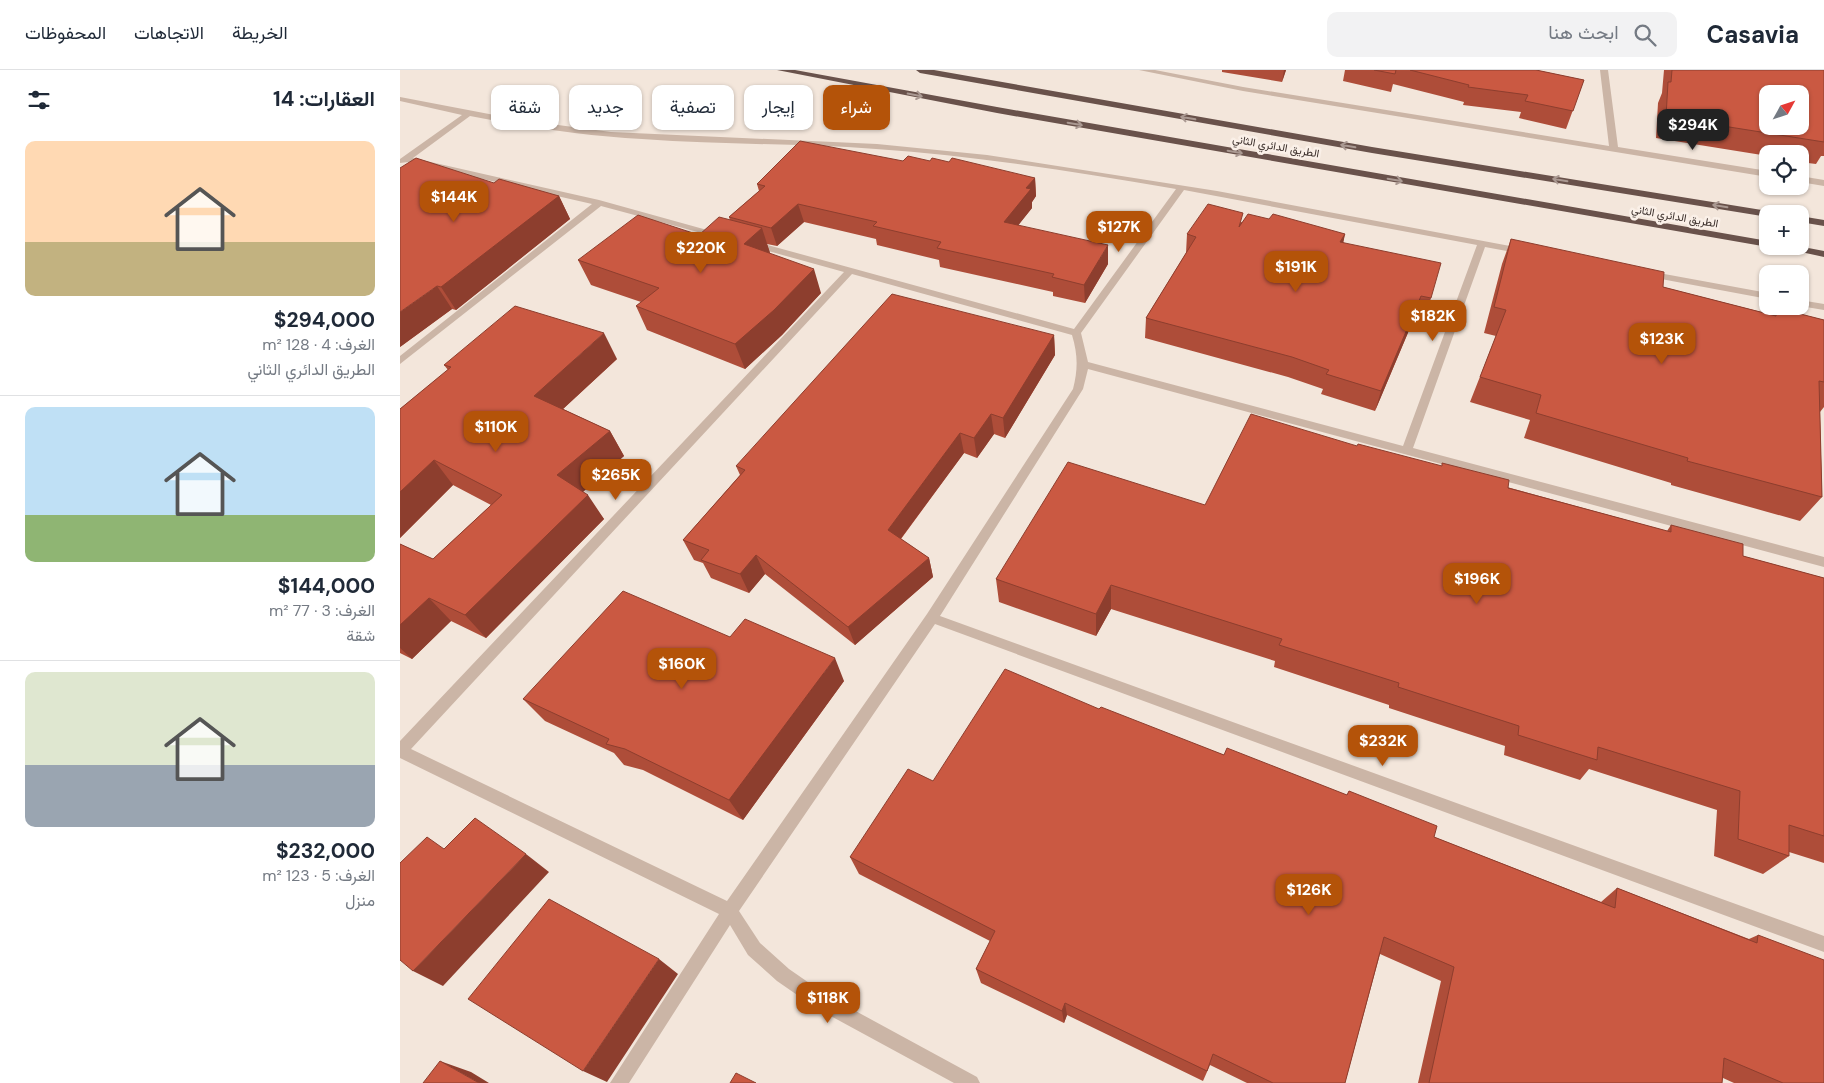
<!DOCTYPE html>
<html lang="ar">
<meta charset="utf-8">
<style>
:root{--surface:#fff;--page:#f2f2f3;--text:#1f2937;--muted:#747a83;--line:#e0e1e3;--accent:#b45309}
body{margin:0;font-family:"DM Sans",Vazirmatn,sans-serif;background:var(--page);color:var(--text);direction:rtl;height:100vh;display:flex;flex-direction:column;font-size:19px;white-space:nowrap}
*{box-sizing:border-box;margin:0}
p{font-size:16px;color:var(--muted)}
.icon{flex:none;width:28px;height:28px;fill:none;stroke:currentColor;stroke-width:2;stroke-linecap:round;stroke-linejoin:round}
.map{position:relative;flex:1;overflow:hidden;direction:ltr}
.sheet{display:flex;flex-direction:column;background:var(--surface);width:400px}
.sheet>*{flex:none}
.guide{position:absolute;left:15px;top:15px;width:475px;height:45px;direction:rtl;display:flex;gap:10px}
.needle{width:32px;rotate:50deg}
.tools{position:absolute;left:1359px;top:15px;display:grid;gap:10px}
.tools a{display:grid;place-items:center;width:50px;height:50px;border-radius:10px;background:var(--surface);box-shadow:0 1px 4px #0004;font-size:25px}
.price{position:absolute;translate:-50% -42px;padding:0 11px;border-radius:10px;background:var(--accent);color:#fff;font-size:16px;line-height:32px;filter:drop-shadow(0 1px 2px #0008)}
.price::after{content:'';position:absolute;left:50%;top:30px;width:15px;height:11px;margin-left:-8px;background:inherit;clip-path:polygon(0 0,100% 0,50% 100%)}
.price.current{background:#222;color:#fff}
ul{padding:0;list-style:none}
li{display:grid;align-content:center;gap:10px;height:265px;padding:0 25px}
li+li{border-top:1px solid var(--line)}
li span{display:grid;place-items:center;height:155px;border-radius:10px;color:#555}
li>.icon{margin-inline-start:auto}
span .icon{width:90px;height:90px;fill:#fffc;stroke-width:1}
li b{font-size:21px}
h2{display:flex;justify-content:space-between;align-items:center;height:60px;padding:0 25px;font-size:21px}
.tag{padding:0 18px;border-radius:10px;background:var(--surface);box-shadow:0 1px 4px #0004;font-size:18px;line-height:45px}
.tag.current{background:var(--accent);color:#fff}
header{display:flex;align-items:center;gap:30px;box-sizing:border-box;height:70px;padding:0 25px;background:var(--surface);border-bottom:1px solid var(--line)}
header strong{font-size:24px}
nav{display:flex;gap:28px;margin-inline-start:auto;font-size:18px}
.search{width:350px;height:45px;background:var(--page);display:flex;align-items:center;gap:12px;box-sizing:border-box;padding:0 18px;border-radius:10px;color:var(--muted);font-size:19px}
main{display:flex;flex:1;min-height:0}
.map>svg:first-child{display:block}
</style>
<header>
<strong>Casavia</strong>
<div class="search"><svg class="icon" aria-label="search" viewBox="0 0 24 24"><circle cx="10" cy="10" r="6"/><path d="M15 15l6 6"/></svg>ابحث هنا</div>
<nav><a>الخريطة</a><a>الاتجاهات</a><a>المحفوظات</a></nav>
</header>
<main>
<div class="map">
<svg width="1424" height="1013" viewBox="0 0 1424 1013">
<rect width="100%" height="100%" fill="#f3e6db"/>
<g fill="none" stroke-linecap="round" stroke-linejoin="round">
<path fill="#cbb5a6" fill-rule="evenodd" d="M739,0H755L843,17L1209,76L1200,0H1208L1218,77L1368,101V107L843,21Z
M0,27L120,50L211,62L477,74L587,85L817,121L1126,179V183L1123,184L1085,177L1013,378L1424,487V497L688,299L683,319L540,546L1424,866V882L535,554L339,841L360,873L389,899L428,926L577,1007L580,1013H554L416,938L377,911L348,885L330,855L229,1013H210L319,844L0,688V671L444,202L350,176V172L353,171L674,259L776,119C677,102 577,86 476,79C398,73 320,75 242,69C184,66 127,57 70,46L13,88L199,130L325,165L320,168L201,136L0,294V286L192,134L8,92L0,93V89L62,45L0,31ZM784,120L1077,175L1003,376L688,292L681,263ZM452,204L672,265C678,285 678,299 673,319L527,544L327,831L11,679Z
M1400,106L1424,110V116L1400,112Z
M1248,201L1368,223V229L1245,206L1243,204Z
M1400,230L1424,234V240L1400,236Z"/>
<path fill="#69524b" fill-rule="evenodd" d="M377,0H395L597,37L1368,171V176H1371L1368,177L597,43Z
M516,0H534L972,77L1368,141L1373,144H1368V147L972,83L520,3Z
M1400,146L1424,150V156L1400,152Z
M1374,176H1398L1424,181V187Z"/>
</g>
<path fill="#ae4d39" d="M822,0H886L882,12L822,2Z
M945,0H1136L1184,10L1166,59L1119,48L1121,42L1063,35L1064,32L993,14L991,22L943,11Z
M1264,0H1424V86H1421L1416,94L1400,92V84H1368V86L1256,68L1258,33L1262,23Z
M503,91L549,92L635,108L636,126L632,132V138L618,155L708,194L685,233L653,226V222L540,197L539,190L477,175L476,169L404,152L377,176L367,174L370,183L421,223L382,265L345,299L247,260L236,236L241,232L191,215L178,190L299,165L330,150L329,147L359,121L357,114Z
M94,113L159,126L170,149L56,240L52,239L0,277Z
M869,149L945,164L943,172L1031,228L1025,248L1015,246L975,341L921,324L923,319L888,307L745,268L746,248L786,183L787,164L842,152Z
M1111,169L1263,217L1373,245L1377,238L1424,250V337L1420,342L1422,427L1400,451L1271,415V413L1124,368L1130,350L1070,332L1096,266L1084,263L1102,194Z
M654,265L655,285L605,368L594,364L577,388L564,383L501,469L529,488L533,507L455,575L365,504L349,523L311,508L303,493L294,490L283,470L340,405L336,396Z
M217,289L163,339L210,361L224,386L183,422L204,449L86,568L51,551L12,589L0,583V474L33,489L91,435L53,415L0,468V339L48,300L44,295Z
M957,376L1267,461L1271,455L1343,486L1424,508V793L1389,782V786L1363,804L1314,786L1317,740L1189,699L1180,710L1104,685L1105,676L989,638V635L874,597L875,591L711,539L696,566L599,532L596,509L805,435Z
M330,567L444,611L343,750L243,700L224,695L214,683L145,651L123,629Z
M699,639L824,685L947,725L949,721L1034,767L1201,832L1217,818L1349,869L1358,865L1424,1013H1334L1323,1008L1322,1013H1018L1041,911L980,884L945,1013H847L810,995L803,1011L667,945L664,953L581,913L576,899L590,871L459,804L450,787L533,711Z"/>
<path fill="#8d3e2e" d="M884,0H886L882,12Z
M635,108L636,126L632,132V138L606,171L604,152L626,118Z
M159,126L170,149L56,240L41,217Z
M398,134L404,152L377,176L371,158Z
M362,158L370,183L344,174Z
M945,164L941,184L940,172Z
M708,175V194L685,233L684,215Z
M414,199L421,223L382,265L345,299L335,274Z
M37,216L52,239L0,277V242Z
M1021,226L1015,246L975,341L981,321Z
M204,263L217,289L150,351L134,326Z
M654,265L655,285L605,368L603,348Z
M591,344L594,364L577,388L574,368Z
M210,361L224,386L173,430L157,405Z
M560,363L564,383L493,479L488,460Z
M34,390L53,415L0,468V422Z
M188,425L204,449L86,568L65,545Z
M356,485L365,504L349,523L340,504Z
M529,488L533,507L455,575L448,557Z
M711,515V539L696,566V544Z
M29,528L51,551L12,589L0,578V555Z
M435,588L444,611L343,750L329,730Z
M126,784L149,802L43,916L13,901Z
M259,889L278,904L207,1012L183,1001Z
M665,933L667,945L664,953L662,941Z
M40,991L71,1002L89,1013H79Z"/>
<path fill="#ca5942" stroke="#8d3e2e" fill-rule="evenodd" d="M974,0H996L995,4Z
M1010,0H1136L1184,10L1173,41L1125,31L1128,25L1068,17L1069,15Z
M1272,0H1424V72L1266,47L1268,12H1271ZM1368,24H1400V56H1368Z
M400,71L503,91L508,86L530,91L532,88L549,92L552,88L635,108L626,118L631,119L604,152L708,175L684,215L652,207L654,204L537,178L541,172L473,156L477,152L398,134L371,158L329,147L365,116L357,114Z
M16,88L94,113L99,109L159,126L41,217L37,216L0,242V98Z
M808,134L843,143L839,157L848,144L869,149L873,144L945,164L940,172L1041,193L1031,228L1021,226L981,321L926,304L929,300L892,287L746,248L796,167L787,164Z
M238,145L299,165L319,147L362,158L344,174L414,199L374,240L335,274L236,236L259,218L178,190Z
M1111,169L1264,202L1263,217L1376,246L1377,238L1424,250V312L1419,311L1422,427L1287,391L1288,388L1136,343L1141,325L1080,307L1106,240L1094,237Z
M492,224L654,265L603,348L591,344L574,368L560,363L488,460L529,488L448,557L356,485L340,504L301,490L309,480L283,470L345,400L336,396Z
M115,236L204,263L134,326L210,361L157,405L188,425L65,545L29,528L0,555V474L33,489L102,425L34,390L0,422V339L51,297L44,295Z
M851,344L957,376L958,374L1042,396V393L1109,410L1108,418L1271,462V455L1343,474V486L1424,508V766L1389,755V786L1338,769L1340,721L1198,677L1197,690L1118,665L1119,656L998,617L999,613L879,575L882,569L711,515L696,544L596,509L668,392L805,435Z
M223,521L330,567L345,549L435,588L329,730L225,679L206,674L209,669L123,629Z
M605,599L699,639L701,637L824,685L827,678L947,725L949,721L1037,756L1034,767L1215,838L1217,818L1357,873L1358,865L1424,890V1013H1383L1324,988L1322,1013H1029L1054,897L984,867L945,1013H873L813,984L807,1001L665,933L662,941L576,899L595,861L450,787L508,699L533,711Z
M75,748L126,784L13,901L0,890V793L27,767L44,779Z
M149,829L259,889L183,1001L68,929Z
M40,991L79,1013H23Z
M336,1003L356,1013H330Z"/>
<defs><path id="oneway-shaft" d="M-6 0H5M1.5-3L5.5 0L1.5 3" fill="none" stroke-width="1.6" stroke-linecap="round" stroke-linejoin="round" transform="scale(1.25)"/></defs>
<g stroke="#aa9992">
<use href="#oneway-shaft" transform="translate(515 25) rotate(11)"/>
<use href="#oneway-shaft" transform="translate(788 48) rotate(-170)"/>
<use href="#oneway-shaft" transform="translate(675 54) rotate(10)"/>
<use href="#oneway-shaft" transform="translate(948 76) rotate(-170)"/>
<use href="#oneway-shaft" transform="translate(835 82) rotate(10)"/>
<use href="#oneway-shaft" transform="translate(995 110) rotate(10)"/>
<use href="#oneway-shaft" transform="translate(1160 110) rotate(-171)"/>
<use href="#oneway-shaft" transform="translate(1320 136) rotate(-171)"/>
</g>
<g text-anchor="middle" stroke-width="5" stroke-linejoin="round" paint-order="stroke">
<g font-size="11" fill="#372b27" stroke="#faf0e8">
<text transform="translate(876 76) rotate(10)" y="4">الطريق الدائري الثاني</text>
<text transform="translate(1275 146) rotate(10)" y="4">الطريق الدائري الثاني</text>
</g>
</g>
</svg>
<div class="tools">
<a><svg class="needle" viewBox="-14 -14 28 28"><path d="M0-13l5 13h-10z" fill="#e53935"/><path d="M0 13l5-13h-10z" fill="#747a83"/></svg></a>
<a><svg class="icon" aria-label="locate" viewBox="0 0 24 24"><circle cx="12" cy="12" r="6"/><path d="M12 2v4M12 18v4M2 12h4M18 12h4"/></svg></a>
<a>+</a>
<a>−</a>
</div>
<b class="price current" style="left:1293px;top:81px">$294K</b>
<b class="price" style="left:54px;top:153px">$144K</b>
<b class="price" style="left:719px;top:183px">$127K</b>
<b class="price" style="left:301px;top:204px">$220K</b>
<b class="price" style="left:896px;top:223px">$191K</b>
<b class="price" style="left:1033px;top:272px">$182K</b>
<b class="price" style="left:1262px;top:295px">$123K</b>
<b class="price" style="left:96px;top:383px">$110K</b>
<b class="price" style="left:216px;top:431px">$265K</b>
<b class="price" style="left:1077px;top:535px">$196K</b>
<b class="price" style="left:282px;top:620px">$160K</b>
<b class="price" style="left:983px;top:697px">$232K</b>
<b class="price" style="left:909px;top:846px">$126K</b>
<b class="price" style="left:428px;top:954px">$118K</b>
<div class="guide">
<a class="tag current">شراء</a>
<a class="tag">إيجار</a>
<a class="tag">تصفية</a>
<a class="tag">جديد</a>
<a class="tag">شقة</a>
</div>
</div>
<section class="sheet">
<h2>العقارات: 14<svg class="icon" aria-label="filters" viewBox="0 0 24 24"><path d="M4 7h16M4 17h16"/><circle cx="9" cy="7" r="2"/><circle cx="15" cy="17" r="2"/></svg></h2>
<ul>
<li><span style="background:linear-gradient(#ffd9b3 65%,#c2b280 0)"><svg class="icon" aria-label="home" viewBox="0 0 24 24"><path d="M3 11l9-7 9 7M6 9v11h12V9"/></svg></span><div><b>$294,000</b><p>الغرف: 4 · 128 m²</p><p>الطريق الدائري الثاني</p></div></li>
<li><span style="background:linear-gradient(#bfe0f5 70%,#8fb573 0)"><svg class="icon" aria-label="home" viewBox="0 0 24 24"><path d="M3 11l9-7 9 7M6 9v11h12V9"/></svg></span><div><b>$144,000</b><p>الغرف: 3 · 77 m²</p><p>شقة</p></div></li>
<li><span style="background:linear-gradient(#dfe7d0 60%,#9aa5b1 0)"><svg class="icon" aria-label="home" viewBox="0 0 24 24"><path d="M3 11l9-7 9 7M6 9v11h12V9"/></svg></span><div><b>$232,000</b><p>الغرف: 5 · 123 m²</p><p>منزل</p></div></li>
</ul>
</section>
</main>
